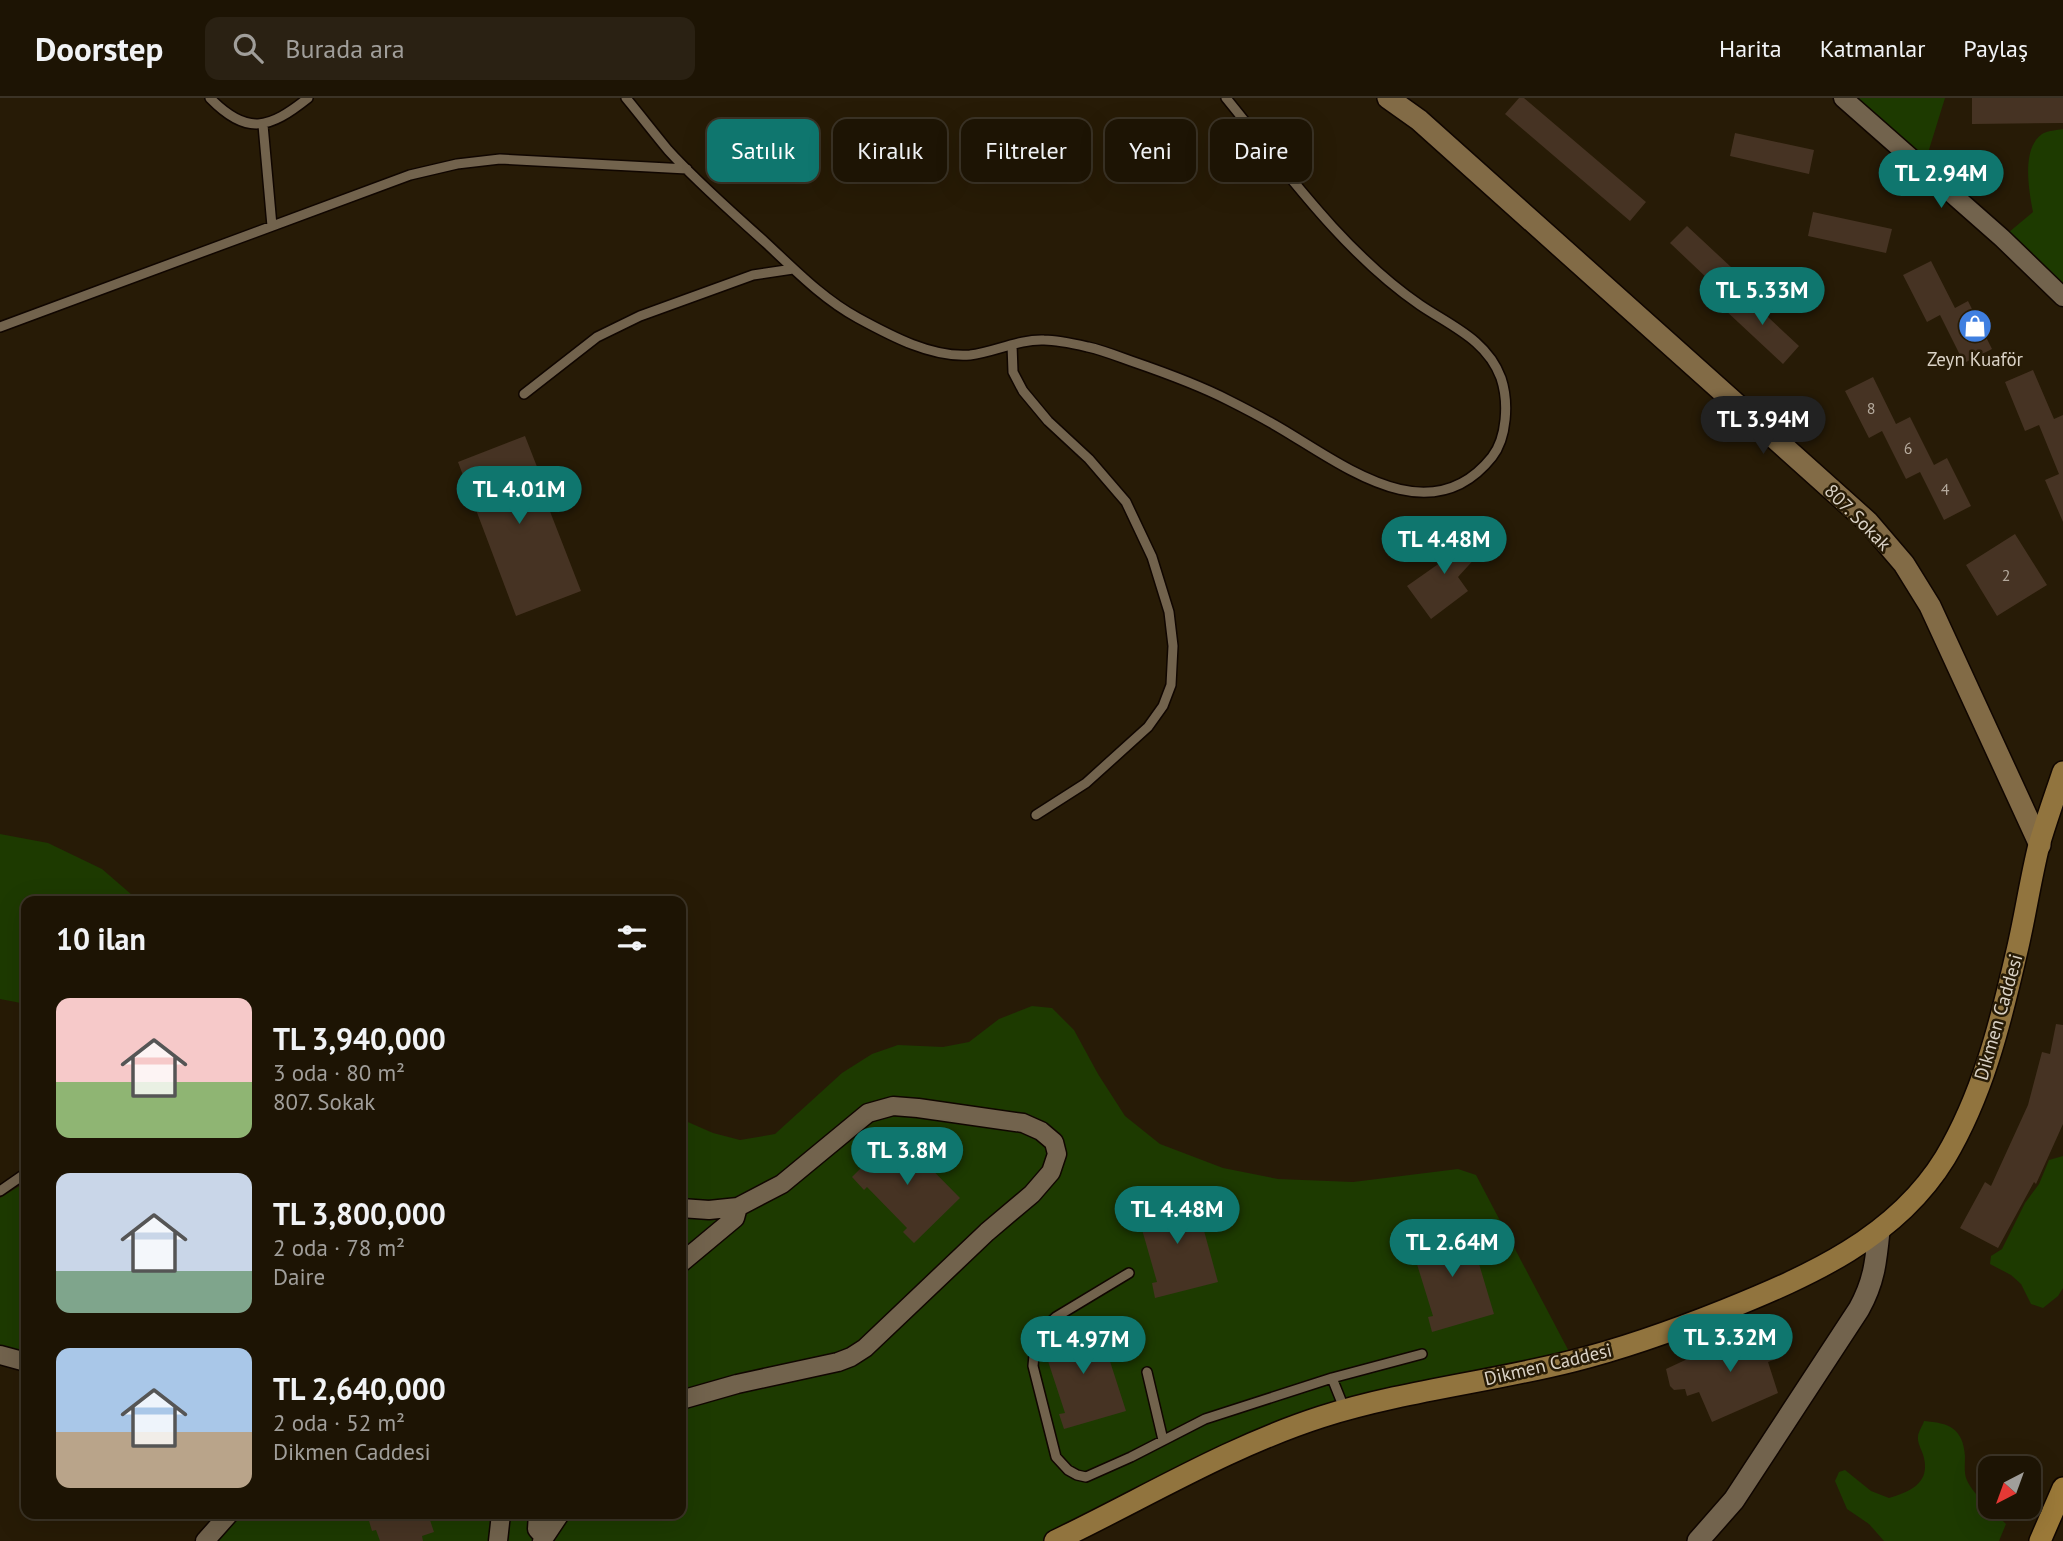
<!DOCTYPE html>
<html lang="tr">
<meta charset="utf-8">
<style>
:root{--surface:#1d1404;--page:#2a2113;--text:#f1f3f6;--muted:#a09e9a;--line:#3b3326;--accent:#0f766e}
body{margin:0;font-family:"PT Sans",sans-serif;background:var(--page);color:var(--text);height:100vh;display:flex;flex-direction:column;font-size:26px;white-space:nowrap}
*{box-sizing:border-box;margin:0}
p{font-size:23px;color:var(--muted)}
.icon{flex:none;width:38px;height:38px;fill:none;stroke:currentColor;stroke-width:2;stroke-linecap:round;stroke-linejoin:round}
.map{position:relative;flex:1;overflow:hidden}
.side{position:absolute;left:21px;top:798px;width:665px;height:623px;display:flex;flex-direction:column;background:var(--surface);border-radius:14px;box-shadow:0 7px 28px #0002,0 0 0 2px var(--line)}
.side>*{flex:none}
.top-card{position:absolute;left:707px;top:21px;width:665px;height:63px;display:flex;gap:14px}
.needle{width:46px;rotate:221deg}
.fabs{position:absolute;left:1978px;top:1358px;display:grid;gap:14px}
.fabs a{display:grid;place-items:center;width:63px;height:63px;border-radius:14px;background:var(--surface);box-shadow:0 7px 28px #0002,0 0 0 2px var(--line);font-size:35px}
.price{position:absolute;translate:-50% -60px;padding:0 16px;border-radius:24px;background:var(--accent);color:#fff;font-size:23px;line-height:46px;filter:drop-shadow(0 2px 4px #0008)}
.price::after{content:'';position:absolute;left:50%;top:42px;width:21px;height:16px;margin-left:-10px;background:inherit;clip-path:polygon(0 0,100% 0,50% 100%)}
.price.selected{background:#222;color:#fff}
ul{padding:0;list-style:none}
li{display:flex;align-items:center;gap:21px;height:175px;padding:0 35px}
li span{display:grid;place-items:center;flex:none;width:196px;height:140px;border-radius:14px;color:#555}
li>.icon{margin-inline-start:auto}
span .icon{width:84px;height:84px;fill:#fffc;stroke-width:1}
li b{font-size:30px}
h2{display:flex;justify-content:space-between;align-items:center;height:84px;padding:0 35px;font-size:30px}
.tag{padding:0 24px;border-radius:14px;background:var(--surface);box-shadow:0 7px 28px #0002,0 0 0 2px var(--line);font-size:24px;line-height:63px}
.tag.selected{background:var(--accent);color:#fff}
header{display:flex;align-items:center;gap:42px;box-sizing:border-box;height:98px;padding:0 35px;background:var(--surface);border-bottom:2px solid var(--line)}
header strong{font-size:33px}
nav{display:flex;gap:38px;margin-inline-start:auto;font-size:24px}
.search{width:490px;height:63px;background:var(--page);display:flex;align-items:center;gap:18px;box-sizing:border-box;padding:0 24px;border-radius:14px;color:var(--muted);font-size:26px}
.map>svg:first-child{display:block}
</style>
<header>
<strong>Doorstep</strong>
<div class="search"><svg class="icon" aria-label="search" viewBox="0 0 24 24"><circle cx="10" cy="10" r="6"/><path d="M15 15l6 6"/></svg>Burada ara</div>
<nav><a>Harita</a><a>Katmanlar</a><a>Paylaş</a></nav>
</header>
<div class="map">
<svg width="2063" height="1443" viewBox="0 0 2063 1443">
<rect width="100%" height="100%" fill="#271b06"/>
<path fill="#1d3a00" d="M1843,0H1945L1923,71Z
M2063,31V199L2002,140L2033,114C2029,93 2021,51 2042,36C2047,33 2057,32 2063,31Z
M0,736L48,745L102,771L139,803H26V906L0,901Z
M1032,908L1052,910L1074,932L1098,976L1125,1018L1160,1046L1223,1070L1278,1081L1353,1084L1458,1071L1476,1077L1574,1263L1345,1312L1055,1443H205L229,1416H681V1021L713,1035L740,1042L775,1036L842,975L872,956L898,947L943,949L969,944L999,921Z
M2063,1058V1190L2058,1198L2043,1210L2031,1206L2021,1186L2011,1177L1990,1166L1991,1158L2002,1151L2025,1105L2039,1086L2049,1062Z
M26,1084V1264L0,1257V1100Z
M1924,1323C1949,1325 1963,1330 1965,1358C1965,1365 1964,1373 1966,1380C1971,1395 1995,1415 2006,1426L1999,1443H1884L1869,1426L1847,1411L1835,1383L1839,1374L1845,1372L1871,1393L1889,1400C1909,1394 1930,1386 1924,1360C1923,1354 1917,1345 1918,1339C1918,1334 1923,1327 1924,1323Z"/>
<path fill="#463323" d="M1519,0H1524L1646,104L1630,123L1505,16Z
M1972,0H2063V25L1972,26Z
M1735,35L1814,52L1809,76L1730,58Z
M1813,114L1892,131L1886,155L1808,138Z
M1687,128L1746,183L1729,201L1670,145Z
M1931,163L1955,210L1968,203L1992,251L1964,265L1940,217L1927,224L1903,177Z
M1740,193L1799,248L1783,266L1724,211Z
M2033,272L2054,321L2063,317V424L2045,382L2059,376L2039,327L2025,333L2005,284Z
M1873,279L1896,326L1910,319L1934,367L1947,360L1971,408L1944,422L1920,374L1906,381L1882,333L1869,340L1845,293Z
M525,338L541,379L537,380L581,493L516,518L458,364Z
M1445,426L1478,457L1458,479L1468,493L1431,521L1407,488L1454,455L1435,437Z
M2015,436L2047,487L1997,518L1966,467Z
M2056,926L2063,927V1026L2036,1086L2034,1084L1998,1150L1960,1130L1985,1084L1991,1088L2028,1007L2042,954L2050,956Z
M896,1035L960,1100L914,1145L903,1134L907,1130L867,1089L864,1092L852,1079Z
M1194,1096L1218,1184L1155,1200L1152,1185L1157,1184L1141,1128L1138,1129L1133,1112Z
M1468,1129L1494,1216L1432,1234L1428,1219L1433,1218L1416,1163H1413L1408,1146Z
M1098,1226L1126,1313L1064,1331L1059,1316L1065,1315L1047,1260L1044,1261L1042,1248L1045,1242Z
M1774,1227L1778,1242L1776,1261L1768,1264L1778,1295L1712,1324L1699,1294L1687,1298L1685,1291L1674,1292L1670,1288L1666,1271L1711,1250Z
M367,1416H428L434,1434L422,1438L423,1443H380L376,1432L372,1433Z"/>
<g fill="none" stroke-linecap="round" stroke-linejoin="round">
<g stroke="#100600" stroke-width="12">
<path id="service" d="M210,0C247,38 269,31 308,0
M626,0C640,17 654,35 668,52C698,85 733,115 766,145C795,172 823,201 858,220C891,238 932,260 970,257C995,254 1019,241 1044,242C1058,242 1075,246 1088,249C1102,252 1117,258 1131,263C1163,274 1197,286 1228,302C1246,311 1263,320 1280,330C1343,367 1430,437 1492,359C1507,340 1509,304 1501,280C1487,242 1451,228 1420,207C1344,155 1284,71 1226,0
M263,27L272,128
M0,229L410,77L457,66L500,61L687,71
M1012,247L1013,274L1023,293L1048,323L1089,361L1126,404L1152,459L1169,514L1173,548L1171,587L1163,608L1148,629L1086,685L1036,717
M524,296L597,239L640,218L753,177L793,171
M0,1093L26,1075
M1129,1175L1056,1219L1043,1231L1035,1246L1033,1268L1056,1359L1068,1372L1077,1377L1086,1379L1131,1359L1205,1321L1332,1280L1422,1256
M1147,1274L1163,1342
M1332,1280L1344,1310"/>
</g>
<g stroke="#100600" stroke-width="21">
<path id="minor" d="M1843,0L2002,140L2063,199
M681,1110L709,1112L738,1109L782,1086L868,1015L893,1008L918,1010L1023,1025L1041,1033L1054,1044L1057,1056L1051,1074L1032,1096L987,1134L865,1250L851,1259L838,1264L737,1286L681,1302
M681,1165L735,1120L738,1109
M0,1257L26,1264
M538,1416L537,1431L544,1439
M205,1443L229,1416
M498,1443L501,1416
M542,1443L560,1416"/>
</g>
<g stroke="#100600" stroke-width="24">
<path id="tertiary" d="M1698,1443L1734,1402L1859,1211C1874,1184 1876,1164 1879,1133"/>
</g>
<g stroke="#100600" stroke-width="24">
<path id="secondary" d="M1388,0L1419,22L1868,424L1904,466L1930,508L2040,747"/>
</g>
<g stroke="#100600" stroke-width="24">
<path id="primary" d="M1055,1443C1143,1401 1228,1349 1321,1319C1403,1293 1490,1284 1573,1263C1625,1250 1675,1232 1725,1212C1809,1178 1896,1140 1945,1060C1982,998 2000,927 2016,857C2025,820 2030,783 2039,747C2046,723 2055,698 2063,674"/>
</g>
<g stroke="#100600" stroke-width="24">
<path id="trunk" d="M2040,1443L2063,1390"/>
</g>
<use href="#service" stroke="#72634d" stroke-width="9"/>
<use href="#minor" stroke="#72634d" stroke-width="18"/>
<use href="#tertiary" stroke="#72634d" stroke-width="21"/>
<use href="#secondary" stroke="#826b46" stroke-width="21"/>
<use href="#primary" stroke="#91743e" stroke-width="21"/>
<use href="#trunk" stroke="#9c7a39" stroke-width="21"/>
</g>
<defs>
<g id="shop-disc" transform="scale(1.75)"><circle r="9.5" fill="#3f7fe0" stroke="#271b06"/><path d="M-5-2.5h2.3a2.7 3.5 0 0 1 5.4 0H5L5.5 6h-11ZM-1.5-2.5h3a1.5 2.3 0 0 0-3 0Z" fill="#fff"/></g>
</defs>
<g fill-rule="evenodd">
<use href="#shop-disc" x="1975" y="228"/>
</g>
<g text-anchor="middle" stroke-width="5" stroke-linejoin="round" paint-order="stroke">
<g font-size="16" fill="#b5aa9d">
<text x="1871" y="316">8</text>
<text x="1908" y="356">6</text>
<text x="1945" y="397">4</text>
<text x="2006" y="483">2</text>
</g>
<g font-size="19" fill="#dad2c6" stroke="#271b06">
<text x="1975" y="268">Zeyn Kuaför</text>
</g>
<g font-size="19" fill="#dad2c6" stroke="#271b06">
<text transform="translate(1858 419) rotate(45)" y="7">807. Sokak</text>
<text transform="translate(1998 919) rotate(-74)" y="7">Dikmen Caddesi</text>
<text transform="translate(1548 1266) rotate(-13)" y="7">Dikmen Caddesi</text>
</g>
</g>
</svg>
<div class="fabs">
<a><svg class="needle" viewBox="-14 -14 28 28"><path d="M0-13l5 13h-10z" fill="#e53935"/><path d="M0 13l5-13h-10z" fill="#a09e9a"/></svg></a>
</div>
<b class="price" style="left:1941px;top:112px">TL 2.94M</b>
<b class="price" style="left:1762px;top:229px">TL 5.33M</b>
<b class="price selected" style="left:1763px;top:358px">TL 3.94M</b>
<b class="price" style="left:519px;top:428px">TL 4.01M</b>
<b class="price" style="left:1444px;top:478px">TL 4.48M</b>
<b class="price" style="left:907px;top:1089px">TL 3.8M</b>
<b class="price" style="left:1177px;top:1148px">TL 4.48M</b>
<b class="price" style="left:1452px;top:1181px">TL 2.64M</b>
<b class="price" style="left:1730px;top:1276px">TL 3.32M</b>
<b class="price" style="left:1083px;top:1278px">TL 4.97M</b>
<div class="top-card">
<a class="tag selected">Satılık</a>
<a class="tag">Kiralık</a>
<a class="tag">Filtreler</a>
<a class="tag">Yeni</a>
<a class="tag">Daire</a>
</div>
<section class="side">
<h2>10 ilan<svg class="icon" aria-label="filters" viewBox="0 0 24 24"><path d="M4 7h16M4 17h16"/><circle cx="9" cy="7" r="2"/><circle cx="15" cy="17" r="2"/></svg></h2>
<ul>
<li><span style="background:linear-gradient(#f6c9c9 60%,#8fb573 0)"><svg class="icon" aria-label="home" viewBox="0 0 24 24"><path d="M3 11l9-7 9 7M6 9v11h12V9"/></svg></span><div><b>TL 3,940,000</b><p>3 oda · 80 m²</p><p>807. Sokak</p></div></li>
<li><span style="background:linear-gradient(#c9d6e8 70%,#7fa58c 0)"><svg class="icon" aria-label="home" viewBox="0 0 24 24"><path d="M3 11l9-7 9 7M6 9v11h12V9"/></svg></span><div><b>TL 3,800,000</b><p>2 oda · 78 m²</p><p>Daire</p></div></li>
<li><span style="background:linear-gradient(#a9c7e8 60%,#b9a48a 0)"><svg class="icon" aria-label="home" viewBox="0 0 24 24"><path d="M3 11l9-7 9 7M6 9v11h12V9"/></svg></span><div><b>TL 2,640,000</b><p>2 oda · 52 m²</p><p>Dikmen Caddesi</p></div></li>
</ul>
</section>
</div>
